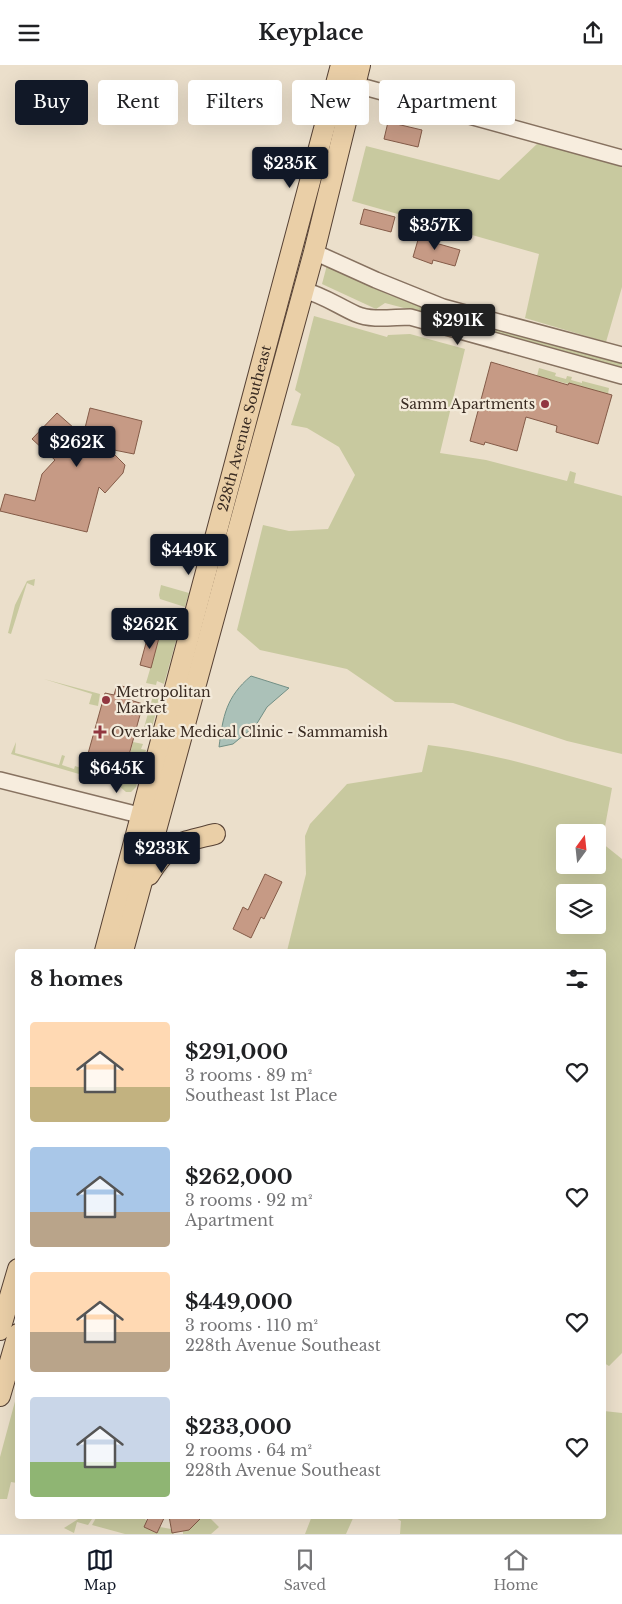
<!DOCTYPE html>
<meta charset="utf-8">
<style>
:root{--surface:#fff;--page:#f6f6f6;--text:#202124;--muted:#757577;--line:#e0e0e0;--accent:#111827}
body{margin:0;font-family:"Libre Baskerville",serif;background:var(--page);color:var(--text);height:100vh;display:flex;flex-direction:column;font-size:19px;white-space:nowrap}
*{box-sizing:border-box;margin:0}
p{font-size:16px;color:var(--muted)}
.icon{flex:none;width:28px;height:28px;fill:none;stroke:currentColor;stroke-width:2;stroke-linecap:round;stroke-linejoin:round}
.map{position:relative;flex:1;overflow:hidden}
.drawer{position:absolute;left:15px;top:884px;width:591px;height:570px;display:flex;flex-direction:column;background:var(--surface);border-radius:5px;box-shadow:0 5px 20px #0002}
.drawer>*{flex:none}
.hud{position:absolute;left:15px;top:15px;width:592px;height:45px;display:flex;gap:10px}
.needle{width:32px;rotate:15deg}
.tools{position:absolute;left:556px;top:759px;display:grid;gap:10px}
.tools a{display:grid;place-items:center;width:50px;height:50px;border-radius:5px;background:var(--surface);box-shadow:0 5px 20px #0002;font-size:25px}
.price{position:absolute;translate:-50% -42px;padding:0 11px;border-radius:5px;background:var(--accent);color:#fff;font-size:16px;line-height:32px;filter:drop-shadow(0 1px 2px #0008)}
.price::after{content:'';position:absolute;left:50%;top:30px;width:15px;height:11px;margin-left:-8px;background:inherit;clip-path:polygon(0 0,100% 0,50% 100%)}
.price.active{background:#222;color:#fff}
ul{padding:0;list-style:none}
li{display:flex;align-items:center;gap:15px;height:125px;padding:0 15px}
li span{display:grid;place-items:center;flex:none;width:140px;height:100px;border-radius:5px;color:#555}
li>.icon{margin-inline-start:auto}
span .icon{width:60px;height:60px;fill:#fffc;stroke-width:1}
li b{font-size:21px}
h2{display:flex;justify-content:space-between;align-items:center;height:60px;padding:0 15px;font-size:21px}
.tag{padding:0 18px;border-radius:5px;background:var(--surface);box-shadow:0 5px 20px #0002;font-size:18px;line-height:45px}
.tag.active{background:var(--accent);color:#fff}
header{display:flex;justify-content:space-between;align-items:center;height:65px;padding:0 15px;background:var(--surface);font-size:22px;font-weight:700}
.tabs{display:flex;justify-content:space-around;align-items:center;height:70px;border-top:1px solid var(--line);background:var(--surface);font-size:14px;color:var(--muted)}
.tabs a{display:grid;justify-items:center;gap:2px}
.tabs .active{color:var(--accent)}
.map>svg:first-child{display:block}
</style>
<header><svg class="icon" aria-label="menu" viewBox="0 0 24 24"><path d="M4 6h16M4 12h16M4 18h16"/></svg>Keyplace<svg class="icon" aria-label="share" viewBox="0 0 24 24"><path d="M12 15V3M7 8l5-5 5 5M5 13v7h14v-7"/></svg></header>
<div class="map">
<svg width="622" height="1469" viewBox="0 0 622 1469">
<rect width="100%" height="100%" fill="#ebdfcb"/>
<path fill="#c8c99f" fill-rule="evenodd" d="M538,78L622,102V222L606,277L525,253L539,189L352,136L366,81L499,115Z
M327,200L389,230L480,259L483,264L385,238L376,244L322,219Z
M314,251L387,272L388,270L410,269L465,284L440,388L486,395L567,416L570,406L576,408L574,418L622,431V689L567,676L453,638L395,637L347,604L260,585L237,565L263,460L289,466L328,464L355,410L339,382L307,363L291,360L301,329L295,325Z
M496,261L622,294V303L495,268Z
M539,303L556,308L555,311L566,314L567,311L572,312L571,315L582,318V316L609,323L608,329L537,311Z
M35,514L34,521L27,518L11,569L8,568L15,540L27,516Z
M161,520L189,528L185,542L160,534L159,530Z
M163,561L179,565L164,619L157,616L156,620L146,618L160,570L149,567Z
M44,614L100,629L98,641L89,639L92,629Z
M153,631L160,632L150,670L147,669L146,674L141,673Z
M16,677L15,688L59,700L62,690L65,691L62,700L74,704L75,701L81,703L79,709L11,689Z
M133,677L143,679L141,684L146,685L136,722L131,727H126L118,720L123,717Z
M428,680C490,687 552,706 612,723L602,778L622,794V1288L609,1301L604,1298V886H287L306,809L305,771L310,759L347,719L422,707ZM565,768H598V800H565ZM565,828H598V860H565Z
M17,1329V1418L11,1417L7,1434H0V1392Z
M604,1346L622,1348V1469H400L401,1456L392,1451H604Z
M83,1451H94L88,1460L77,1457L74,1468L64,1463Z
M97,1451H129L130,1454L142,1451L147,1456L145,1462L157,1468L160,1462L171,1464L174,1469H125L92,1460Z
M203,1451H208L219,1462L211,1469H183V1466Z
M312,1451H354L346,1469H305Z"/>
<path fill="#abc1b8" stroke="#728f85" d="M251,611L289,623L267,642L256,660L233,679L219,682C223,651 226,632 251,611Z"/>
<path fill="#c69a85" stroke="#845b48" d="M388,57L422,65L418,82L384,74Z
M364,144L395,152L391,167L360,159Z
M420,168L433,171L432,177L460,185L455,201L433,195L432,199L413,192Z
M491,297L568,320L569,318L612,330L598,379L556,367L557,361L526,352L517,386L485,377L484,380L470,376Z
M90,343L142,356L134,389L109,384L125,400L123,408L105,428L99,422L87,467L0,446L5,429L35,436L42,409L55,395L32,374L57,348L83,371Z
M149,567L160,569L151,603L140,600Z
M117,620L130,623L127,634L143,639L124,708L107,703L105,708L84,703L105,628L114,630Z
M265,809L282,817L264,854L261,852L251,873L233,864L243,842L248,845Z
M149,1451H165L157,1468L144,1462Z
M169,1451H203L189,1465L172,1468Z"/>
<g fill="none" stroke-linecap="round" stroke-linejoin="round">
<g stroke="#877260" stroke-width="18">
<path id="minor" d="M346,17L622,93
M314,187L376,215L443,242L622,290
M303,225C323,230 338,241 356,249C372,256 393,252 410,252L622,311
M0,715L143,751"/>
</g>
<g stroke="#564134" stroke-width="22">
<g id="major">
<path d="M149,810C169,777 179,778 215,769"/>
<path id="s1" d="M105,886L341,0"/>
<path d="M123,886L314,187L360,0"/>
<path d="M0,1265L18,1204"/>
<path d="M0,1331L18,1269"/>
</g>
</g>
<use href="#minor" stroke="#f7edde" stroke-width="15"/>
<use href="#major" stroke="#eacfa7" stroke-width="20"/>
</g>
<g fill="#91363f" stroke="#f3eada" stroke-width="2">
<circle cx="545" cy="339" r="5"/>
<circle cx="106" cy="635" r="5"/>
<path d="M97.5 659.5h5v5h5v5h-5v5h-5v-5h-5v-5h5z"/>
</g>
<g text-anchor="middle" stroke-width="4.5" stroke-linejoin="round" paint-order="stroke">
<g font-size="14" fill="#392b22" stroke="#f3eada" text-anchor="start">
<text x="535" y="344" text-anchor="end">Samm Apartments</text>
<text x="116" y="632">Metropolitan<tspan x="116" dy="16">Market</tspan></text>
<text x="111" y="672">Overlake Medical Clinic - Sammamish</text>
</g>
<g font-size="14" fill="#392b22" stroke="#f3eada">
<text dy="5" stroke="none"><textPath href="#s1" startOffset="541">228th Avenue Southeast</textPath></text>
</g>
</g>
</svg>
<div class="tools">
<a><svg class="needle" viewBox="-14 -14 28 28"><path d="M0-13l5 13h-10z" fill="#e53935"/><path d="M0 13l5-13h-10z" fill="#757577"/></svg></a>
<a><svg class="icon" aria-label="layers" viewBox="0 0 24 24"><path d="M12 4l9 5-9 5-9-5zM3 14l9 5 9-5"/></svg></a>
</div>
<b class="price" style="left:290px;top:124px">$235K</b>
<b class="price" style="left:435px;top:186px">$357K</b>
<b class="price active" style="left:458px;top:281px">$291K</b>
<b class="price" style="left:77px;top:403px">$262K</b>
<b class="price" style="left:189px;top:511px">$449K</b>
<b class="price" style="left:150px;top:585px">$262K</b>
<b class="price" style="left:117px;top:729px">$645K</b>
<b class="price" style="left:162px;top:809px">$233K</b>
<div class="hud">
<a class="tag active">Buy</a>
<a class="tag">Rent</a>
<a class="tag">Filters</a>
<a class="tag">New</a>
<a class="tag">Apartment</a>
</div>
<section class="drawer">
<h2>8 homes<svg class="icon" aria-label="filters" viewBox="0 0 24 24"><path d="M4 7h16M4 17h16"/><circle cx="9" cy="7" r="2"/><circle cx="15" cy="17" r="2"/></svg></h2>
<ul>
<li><span style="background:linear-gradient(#ffd9b3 65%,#c2b280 0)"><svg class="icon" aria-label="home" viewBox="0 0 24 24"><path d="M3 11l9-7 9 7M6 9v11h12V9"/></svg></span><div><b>$291,000</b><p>3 rooms · 89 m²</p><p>Southeast 1st Place</p></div><svg class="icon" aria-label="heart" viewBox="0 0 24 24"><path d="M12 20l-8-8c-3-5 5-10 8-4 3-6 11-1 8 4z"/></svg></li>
<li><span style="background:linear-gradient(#a9c7e8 65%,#b9a48a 0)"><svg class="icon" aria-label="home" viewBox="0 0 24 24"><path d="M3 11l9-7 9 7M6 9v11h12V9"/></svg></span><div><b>$262,000</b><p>3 rooms · 92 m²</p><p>Apartment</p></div><svg class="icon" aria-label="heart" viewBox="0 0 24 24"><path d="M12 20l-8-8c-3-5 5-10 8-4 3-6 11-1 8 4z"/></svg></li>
<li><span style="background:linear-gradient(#ffd9b3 60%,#b9a48a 0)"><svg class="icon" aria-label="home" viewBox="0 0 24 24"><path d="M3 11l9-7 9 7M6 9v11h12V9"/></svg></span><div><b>$449,000</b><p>3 rooms · 110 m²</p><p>228th Avenue Southeast</p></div><svg class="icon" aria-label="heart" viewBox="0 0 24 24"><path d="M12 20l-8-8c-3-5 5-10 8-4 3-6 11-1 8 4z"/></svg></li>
<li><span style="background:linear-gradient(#c9d6e8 65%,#8fb573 0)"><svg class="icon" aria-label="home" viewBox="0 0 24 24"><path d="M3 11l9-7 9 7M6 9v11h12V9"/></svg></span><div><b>$233,000</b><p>2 rooms · 64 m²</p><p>228th Avenue Southeast</p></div><svg class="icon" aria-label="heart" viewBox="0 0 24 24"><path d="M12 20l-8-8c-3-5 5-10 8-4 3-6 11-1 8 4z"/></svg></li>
</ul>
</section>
</div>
<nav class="tabs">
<a class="active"><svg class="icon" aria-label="map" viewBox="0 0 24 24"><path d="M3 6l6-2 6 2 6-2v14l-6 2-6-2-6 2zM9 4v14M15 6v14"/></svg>Map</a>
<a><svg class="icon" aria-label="saved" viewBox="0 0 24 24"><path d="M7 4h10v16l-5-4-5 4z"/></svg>Saved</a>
<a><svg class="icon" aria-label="home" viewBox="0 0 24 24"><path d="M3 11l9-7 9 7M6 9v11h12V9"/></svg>Home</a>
</nav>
